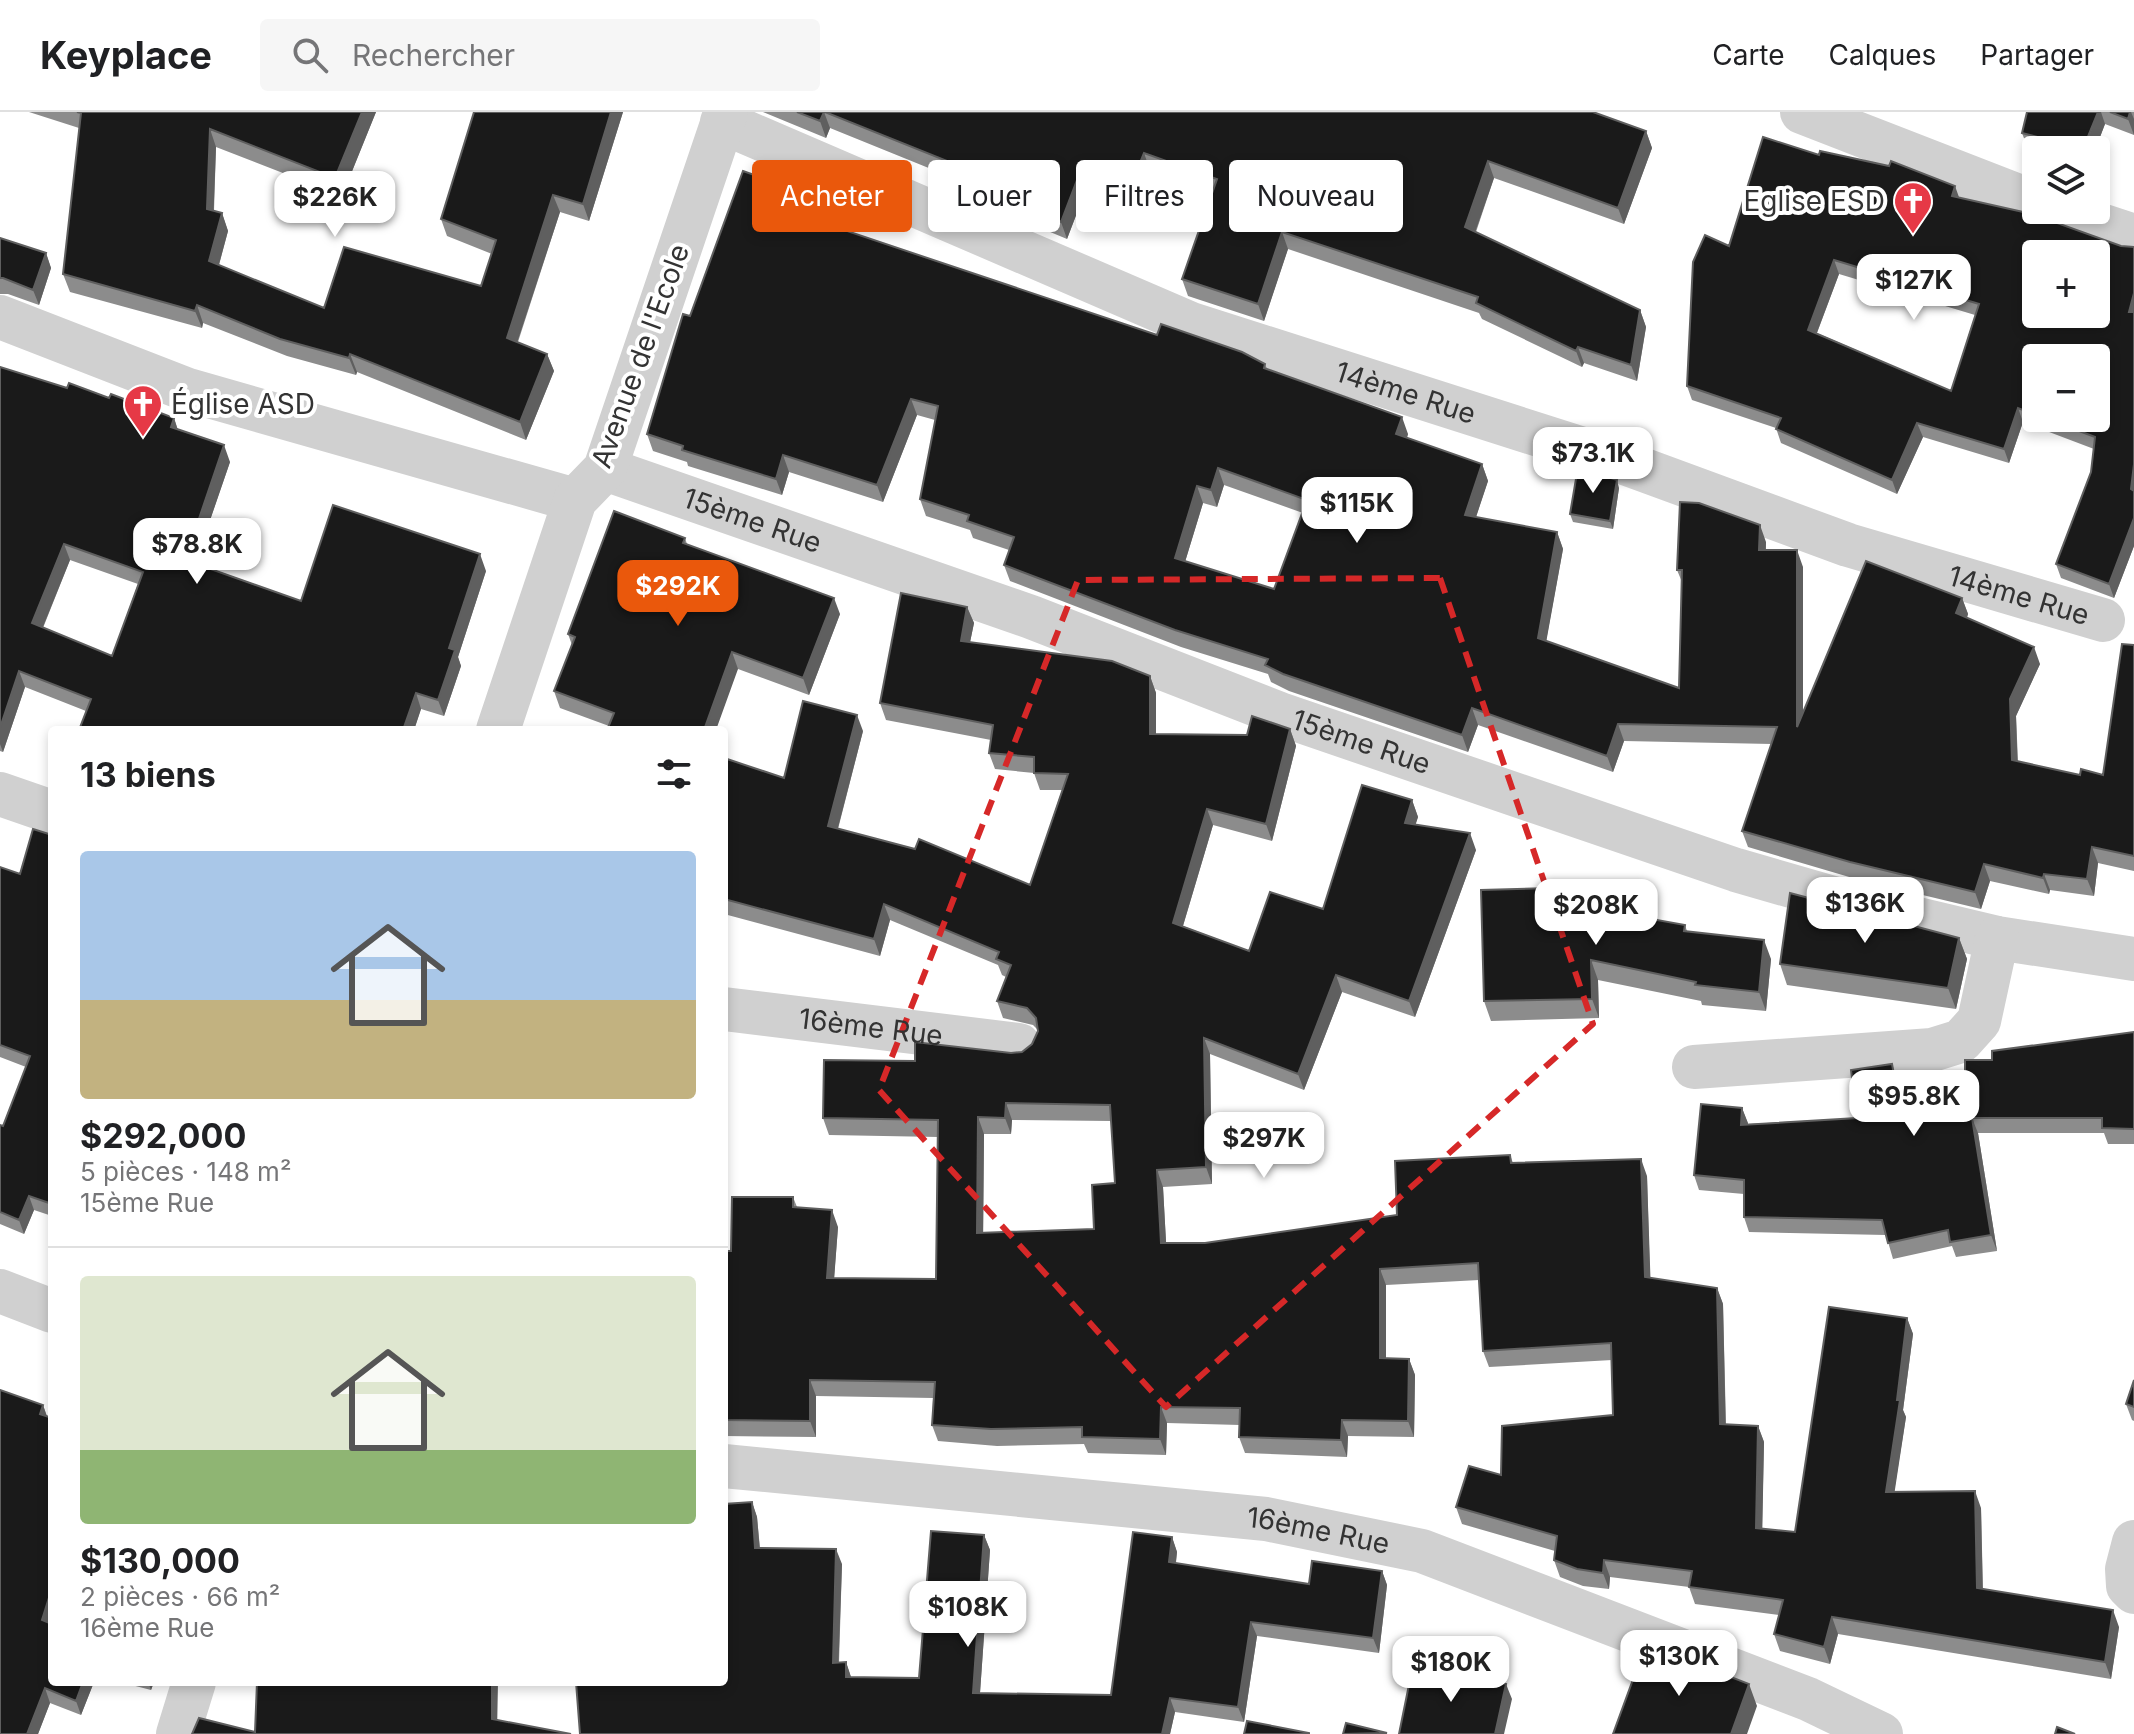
<!DOCTYPE html>
<html lang="fr">
<meta charset="utf-8">
<style>
:root{--surface:#fff;--page:#f6f6f6;--text:#202124;--muted:#757577;--line:#e0e0e0;--accent:#ea580c}
body{margin:0;font-family:Inter,sans-serif;background:var(--page);color:var(--text);height:100vh;display:flex;flex-direction:column;font-size:30px;white-space:nowrap}
*{box-sizing:border-box;margin:0}
p{font-size:26px;color:var(--muted)}
.icon{flex:none;width:44px;height:44px;fill:none;stroke:currentColor;stroke-width:2;stroke-linecap:round;stroke-linejoin:round}
.map{position:relative;flex:1;overflow:hidden}
.panel{position:absolute;left:48px;top:614px;width:680px;height:960px;display:flex;flex-direction:column;background:var(--surface);border-radius:8px;box-shadow:0 4px 12px #0003}
.panel>*{flex:none}
.guide{position:absolute;left:752px;top:48px;width:760px;height:72px;display:flex;gap:16px}
.fabs{position:absolute;left:2022px;top:24px;display:grid;gap:16px}
.fabs a{display:grid;place-items:center;width:88px;height:88px;border-radius:8px;background:var(--surface);box-shadow:0 4px 12px #0003;font-size:40px}
.price{position:absolute;translate:-50% -68px;padding:0 18px;border-radius:16px;background:#fff;color:#222;font-size:26px;line-height:52px;filter:drop-shadow(0 2px 4px #0008)}
.price::after{content:'';position:absolute;left:50%;top:48px;width:24px;height:18px;margin-left:-12px;background:inherit;clip-path:polygon(0 0,100% 0,50% 100%)}
.price.active{background:var(--accent);color:#fff}
ul{padding:0;list-style:none}
li{display:grid;align-content:center;gap:16px;height:424px;padding:0 32px}
li+li{border-top:2px solid var(--line)}
li span{display:grid;place-items:center;height:248px;border-radius:8px;color:#555}
li>.icon{margin-inline-start:auto}
span .icon{width:144px;height:144px;fill:#fffc;stroke-width:1}
li b{font-size:34px}
h2{display:flex;justify-content:space-between;align-items:center;height:96px;padding:0 32px;font-size:34px}
.tag{padding:0 28px;border-radius:8px;background:var(--surface);box-shadow:0 4px 12px #0003;font-size:28px;line-height:72px}
.tag.active{background:var(--accent);color:#fff}
header{display:flex;align-items:center;gap:48px;box-sizing:border-box;height:112px;padding:0 40px;background:var(--surface);border-bottom:2px solid var(--line)}
header strong{font-size:38px}
nav{display:flex;gap:44px;margin-inline-start:auto;font-size:28px}
.search{width:560px;height:72px;background:var(--page);display:flex;align-items:center;gap:20px;box-sizing:border-box;padding:0 28px;border-radius:8px;color:var(--muted);font-size:30px}
.map>svg:first-child{display:block}
</style>
<header>
<strong>Keyplace</strong>
<div class="search"><svg class="icon" aria-label="search" viewBox="0 0 24 24"><circle cx="10" cy="10" r="6"/><path d="M15 15l6 6"/></svg>Rechercher</div>
<nav><a>Carte</a><a>Calques</a><a>Partager</a></nav>
</header>
<div class="map">
<svg width="2134" height="1622" viewBox="0 0 2134 1622">
<rect width="100%" height="100%" fill="#fff"/>
<g fill="none" stroke-linecap="round" stroke-linejoin="round">
<g stroke="#d0d0d0" stroke-width="44">
<path d="M1802,0L2036,91"/>
<path id="s1" d="M722,10L1191,212L1614,347L1848,433L2103,508"/>
<path d="M2055,98L2134,124"/>
<path d="M0,205L188,278L575,388"/>
<path id="s2" d="M605,357L1031,505L1280,602L1736,758L1850,791L1997,826L2134,847"/>
<path d="M498,618L575,388L605,357L726,0"/>
<path d="M0,682L52,700"/>
<path id="s3" d="M724,897L1019,933"/>
<path d="M1694,955L1932,938L1961,929L1979,909L1997,826"/>
<path d="M0,1179L52,1199"/>
<path id="s4" d="M724,1354L1266,1407L1422,1439L1808,1587L1881,1622"/>
<path d="M2134,1430L2127,1457L2128,1474L2134,1480"/>
<path d="M178,1622L194,1570"/>
</g>
</g>
<path fill="#8c8c8c" fill-rule="evenodd" d="M29,0H376L342,84L216,35L214,99L222,101L228,119L219,153L324,196L481,174L492,142L447,124L441,107L474,0H623L589,109L560,100L518,230L547,242L554,259L526,328L357,260L356,263L287,244L203,211L202,216L70,180L63,162L79,16Z
M763,0H1593L1646,19L1652,36L1624,112L1494,66L1476,120L1640,198L1646,215L1637,269L1584,251L1582,255L1482,207L1479,201L1288,137L1264,209L1188,184L1182,167L1213,80L1150,58L1136,92L1088,72L1067,127L983,92L978,76L830,16L826,26Z
M2027,0H2134V23L2105,12L2095,38H2036V40L2028,37L2022,21Z
M1819,43L2121,134L2134,135V434L2114,486L2061,466L2056,452L2091,360L2094,337L2023,310L2009,351L1923,325L1897,382L1781,331L1776,316L1692,288L1687,274ZM1839,162L1975,203L1951,279L1817,221ZM2036,246L2096,306H2036Z
M843,95L849,112L846,119L1157,223L1265,252L1267,257L1408,322L1407,326L1482,352L1488,369L1476,405L1557,420L1563,437L1546,529L1679,576L1682,470L1677,458L1766,430V438L1803,455V600L1962,486L1968,502L1967,506L2040,552L2016,604L2018,649L2080,663H2103L2134,533V759L2098,751L2094,784L2050,778L2049,782L1990,769L1981,797L1856,767L1748,735L1742,719L1772,632L1624,629L1613,660L1478,613L1468,640L1289,579L1271,570L1268,562L1181,535L1010,469L1004,453L1009,438L973,426L970,418L926,404L920,387L935,308L917,303L883,390L789,360L782,383L688,354L687,350L653,339L647,322L690,204ZM1224,373L1303,401L1274,477L1185,450L1203,391L1217,395Z
M0,126L46,141L51,156L39,193L8,182H0Z
M0,255L67,276L109,286L174,306L178,318L230,350L195,451L301,489L486,459L458,545L461,554L444,604L421,597L414,618H79L86,599L25,575L3,640L0,639ZM70,448L138,472L112,544L43,516Z
M1619,376L1613,417L1573,410L1570,402Z
M685,426L687,432L840,502L809,583L738,557L609,614L560,596L554,579L572,533L568,522Z
M967,495L974,511L970,530L1150,564L1156,581V622L1247,623L1290,617L1296,634L1272,729L1213,713L1183,814L1249,839L1323,797L1412,688L1418,705L1415,713L1476,738L1415,905L1342,880L1304,978L1210,942L1212,1072L1163,1075L1166,1131H1205L1397,1103L1510,1043L1513,1051L1647,1064L1650,1166L1717,1176L1723,1192L1726,1313L1758,1314L1764,1330L1762,1417L1795,1420L1907,1206L1913,1222L1903,1298L1906,1305L1894,1380L1981,1396L1983,1477L2119,1515L2111,1567L1838,1522L1830,1552L1780,1539L1774,1522L1779,1503L1695,1492L1689,1475L1610,1465L1609,1477L1583,1474L1560,1465L1554,1448L1555,1439L1462,1412L1456,1395L1501,1363L1613,1303L1612,1248L1489,1255L1483,1239L1479,1168L1386,1173V1246L1409,1247L1415,1263L1414,1325L1348,1324L1347,1345L1245,1341L1239,1325L1240,1313L1167,1311L1166,1343L1088,1341L1084,1332L997,1334L938,1329L932,1313L933,1286L816,1284V1325L724,1324V1139H731L793,1085L797,1095L838,1115L834,1166L936,1167L938,1025L829,1023L823,1006L915,949L1022,940L1032,932L1038,918L1033,913L1003,906L997,889L1006,865L1002,863L998,853L890,808L880,844L724,802V646L784,666L863,619L838,717L1030,773L1062,678H1040L1034,661L995,657L989,641L991,628L886,608L880,591ZM1012,1008L1111,1009L1115,1071L1094,1117L983,1121L984,1022H1011Z
M52,723V1104L34,1098L24,1122L0,1112V1013L3,1014L26,955L0,945V755L20,762Z
M1597,794V797L1685,813L1687,819L1771,847L1766,899L1702,893L1701,889L1598,868L1599,906L1491,909L1484,889Z
M1959,826L1967,847L1956,897L1787,873L1780,852Z
M2134,920V1032H2108L2104,1021H1978L1997,1139L1956,1145L1952,1134L1893,1147L1886,1123L1749,1120L1744,1105V1082L1699,1078L1694,1063L1742,996L1748,1012L1857,1006L1892,952L1896,963L1965,962L1992,948Z
M2134,1268V1309L2132,1308L2126,1292Z
M43,1293L47,1304L52,1306L51,1511L94,1570L81,1603L50,1591L38,1622Z
M752,1390L757,1405L760,1436L842,1452L839,1551L846,1550L851,1565L919,1566L984,1423L990,1438L980,1581L1111,1583L1172,1425L1177,1440L1176,1451L1309,1472L1382,1459L1387,1473L1379,1541L1257,1524L1244,1610L1175,1600L1170,1622H580Z
M120,1570H154L151,1578Z"/>
<path fill="#5f5f5f" d="M362,0H376L342,84L335,66Z
M611,0H623L589,109L583,92Z
M824,0L830,16L826,26L820,9Z
M2098,0H2101L2105,12L2095,38H2084Z
M2130,0H2131L2134,7V23L2128,7Z
M210,17L216,35L213,115L207,97Z
M1646,19L1652,36L1624,112L1618,96Z
M1144,41L1150,58L1136,92L1130,75Z
M1488,49L1494,66L1471,132L1465,115Z
M1082,55L1088,72L1067,127L1061,110Z
M1955,74L1960,88L1952,84Z
M553,83L560,100L513,243L507,226Z
M843,95L849,112L841,132L835,115Z
M222,101L228,119L215,167L209,149Z
M1282,120L1288,137L1264,209L1258,192Z
M46,141L51,156L39,193L33,178Z
M1834,148L1839,162L1813,231L1808,218Z
M2134,181V213L2129,200Z
M197,193L203,211L202,216L195,199Z
M1640,198L1646,215L1637,269L1631,253Z
M1578,235L1584,251L1582,255L1576,239Z
M350,242L357,260L356,263L349,246Z
M547,242L554,259L526,328L520,310Z
M911,287L917,303L883,390L877,373Z
M2018,296L2023,310L2009,351L2004,337Z
M1402,305L1408,322L1402,339L1396,322Z
M174,306L179,322L171,315Z
M1917,311L1923,325L1897,382L1892,368Z
M224,333L230,350L191,464L185,448Z
M783,343L789,360L782,383L776,367Z
M1482,352L1488,369L1471,420L1465,403Z
M2134,352V386L2131,377Z
M1218,356L1224,373L1217,395L1211,378Z
M1617,368L1619,376L1613,417L1610,409Z
M1197,374L1203,391L1181,463L1175,446Z
M2134,406V434L2114,486L2109,472Z
M1760,413L1766,430L1765,455L1759,438Z
M1557,420L1563,437L1544,542L1538,526Z
M64,432L70,448L38,527L32,511Z
M1797,438L1803,455V632L1797,615Z
M480,442L486,459L458,545L461,554L444,604L438,588L449,536Z
M834,486L840,502L809,583L803,566Z
M1962,486L1968,502L1962,518L1956,501Z
M967,495L974,511L967,545L961,529Z
M2034,535L2040,552L2016,604L2018,665L2012,648L2010,587Z
M732,540L738,557L716,618H704Z
M19,559L25,575L3,640L0,632V616Z
M1150,564L1156,581V638L1150,622Z
M416,581L421,597L414,618H403Z
M1472,596L1478,613L1468,640L1462,623Z
M857,603L863,619L834,731L828,714Z
M1618,612L1624,629L1613,660L1607,644Z
M1290,617L1296,634L1272,729L1266,712Z
M1412,688L1418,705L1411,727L1405,711Z
M1207,697L1213,713L1179,827L1173,811Z
M1470,721L1476,738L1415,905L1409,889Z
M2092,735L2098,751L2094,784L2087,767Z
M1984,752L1990,769L1981,797L1975,780Z
M2044,762L2050,778L2049,782L2043,766Z
M1590,775L1597,794V815L1590,796Z
M884,792L890,808L880,844L874,827Z
M1959,826L1967,847L1956,897L1948,876Z
M1764,828L1771,847L1766,899L1759,880Z
M1591,848L1598,868L1599,906L1592,887Z
M1336,863L1342,880L1304,978L1298,962Z
M1204,926L1210,942L1212,1072L1206,1055Z
M1006,991L1012,1008L1011,1022L1005,1006Z
M1742,996L1748,1011L1746,1028L1741,1013Z
M978,1005L984,1022L983,1137L977,1121Z
M1972,1006L1978,1021L1997,1139L1991,1123Z
M1641,1047L1647,1064L1651,1182L1645,1165Z
M1157,1058L1163,1075L1167,1147L1161,1131Z
M29,1084L34,1098L24,1122L19,1108Z
M832,1098L838,1115L833,1182L827,1166Z
M1380,1157L1386,1173V1263L1380,1246Z
M1717,1176L1723,1192L1726,1329L1720,1312Z
M1907,1206L1913,1222L1903,1298L1906,1305L1892,1397L1886,1380Z
M1409,1247L1415,1263L1414,1325L1408,1309Z
M810,1268L816,1284V1325L810,1309Z
M43,1293L48,1308L40,1302Z
M1161,1295L1167,1311L1166,1343L1160,1327Z
M1342,1308L1348,1324L1347,1345L1341,1328Z
M1758,1314L1764,1330L1762,1433L1756,1416Z
M1975,1379L1981,1396L1983,1492L1977,1476Z
M752,1390L757,1405L761,1451L755,1436Z
M984,1423L990,1438L979,1595L973,1581Z
M1172,1425L1177,1440L1174,1465L1169,1450Z
M836,1437L842,1452L838,1565L833,1551Z
M1604,1448L1610,1465L1609,1477L1603,1461Z
M1382,1459L1387,1473L1379,1541L1373,1526Z
M52,1476V1508L48,1522L42,1508Z
M2113,1498L2119,1515L2111,1567L2105,1550Z
M1832,1505L1838,1522L1830,1552L1824,1535Z
M1251,1510L1257,1524L1244,1610L1238,1595Z
M846,1550L851,1565H846Z
M83,1570H94L81,1603L76,1589Z
M148,1570H154L151,1578Z
M492,1570H498L497,1621L492,1607Z
M1506,1572L1512,1587L1504,1622H1495Z
M1749,1572L1757,1594L1747,1622H1731Z
M45,1576L50,1591L38,1622H27Z
M1170,1586L1175,1600L1170,1622H1162Z"/>
<path fill="#1a1a1a" stroke="#5f5f5f" stroke-width="2" fill-rule="evenodd" d="M77,0H362L335,66L210,17L207,97L222,101L209,149L324,196L344,135L481,174L496,128L441,107L474,0H611L583,92L553,83L507,226L547,242L520,310L350,242L349,246L280,227L197,193L195,199L63,162L81,1Z
M797,0H824L820,9Z
M825,0H1593L1646,19L1618,96L1488,49L1465,115L1640,198L1631,253L1578,235L1576,239L1476,191L1478,185L1282,120L1258,192L1182,167L1217,67L1144,41L1130,75L1082,55L1061,110L977,75L982,63Z
M2027,0H2098L2083,37L2022,21Z
M2110,0H2130L2128,7Z
M1763,25L1819,43L1820,39L1889,54L1891,49L1955,74L1952,84L2032,102L2121,134L2134,135V181L2129,200H2134V352L2131,377L2134,379V406L2109,472L2056,452L2091,360L2095,325L2045,306H2096V246H2036V303L2018,296L2004,337L1917,311L1892,368L1776,317L1781,306L1687,274L1693,150L1705,123L1729,134ZM2036,142H2096V202H2036ZM1834,148L1979,192L1951,279L1808,218Z
M743,59L843,95L835,115L1157,223L1161,212L1242,240L1265,252L1264,256L1402,305L1396,322L1482,352L1465,403L1557,420L1538,526L1679,576L1682,458H1677L1680,390L1699,391L1760,413L1759,438H1797V615L1866,449L1962,486L1956,501L2034,535L2010,587L2012,648L2080,663L2081,657L2103,663L2122,532L2134,533V744L2092,735L2087,767L2044,762L2043,766L1984,752L1975,780L1850,750L1742,719L1777,615L1618,612L1607,644L1472,596L1462,623L1283,562L1265,553L1268,547L1175,518L1004,453L1014,425L967,409L969,403L920,387L938,294L911,287L877,373L783,343L776,367L682,338L683,334L647,322L683,202L690,204ZM1218,356L1307,388L1274,477L1175,446L1197,374L1211,378Z
M0,126L46,141L33,178L3,166H0Z
M0,255L67,276L69,271L109,286L111,282L174,306L171,315L224,333L185,448L301,489L333,393L480,442L449,536L455,538L438,588L416,581L403,618H79L91,587L19,559L0,616ZM64,432L143,460L112,544L32,511Z
M1578,355L1617,368L1610,409L1570,402Z
M614,399L685,426L683,431L834,486L803,566L732,540L704,618H607L614,601L554,579L575,525L568,522Z
M901,481L967,495L961,529L1112,549L1150,564V622L1247,623L1252,604L1290,617L1266,712L1207,697L1173,811L1249,839L1270,780L1323,797L1362,673L1412,688L1405,711L1470,721L1409,889L1336,863L1298,962L1204,926L1206,1055L1157,1058L1161,1131H1205L1397,1103L1395,1049L1510,1043L1511,1051L1641,1047L1645,1165L1717,1176L1720,1312L1758,1314L1756,1416L1795,1420L1829,1195L1907,1206L1897,1288H1900L1886,1380L1975,1379L1977,1476L2113,1498L2105,1550L1832,1505L1824,1535L1774,1522L1783,1488L1689,1475L1692,1459L1604,1448L1603,1461L1577,1457L1554,1448L1557,1424L1456,1395L1469,1354L1501,1363L1502,1314L1613,1303L1611,1231L1483,1239L1478,1151L1380,1157V1246L1409,1247L1408,1309L1342,1308L1341,1328L1239,1325L1240,1296L1161,1295L1160,1327L1082,1325V1315L991,1317L932,1313L935,1270L810,1268V1309L724,1308V1139H731L732,1085H793V1095L832,1098L827,1166L936,1167L938,1008L823,1006L824,948L915,949V930L1011,941L1022,940L1032,932L1038,919L1036,906L1027,896L997,889L1011,853L996,847L999,840L884,792L874,827L724,787V646L784,666L803,589L857,603L828,714L915,737L919,727L1030,773L1068,662L1034,661V645L989,641L993,613L880,591ZM1006,991L1110,993L1115,1071L1092,1073L1094,1117L977,1121L978,1005L1005,1006Z
M33,717L52,723V1092L29,1084L19,1108L0,1100V1013L3,1014L30,944L0,933V755L20,762Z
M1590,775V796L1685,813L1684,819L1764,828L1759,880L1695,873L1696,870L1591,848L1592,887L1484,889L1481,778Z
M1790,781L1959,826L1948,876L1780,852Z
M2134,920V1017L2102,1016V1006H1972L1991,1123L1950,1130L1948,1118L1888,1131L1882,1108L1744,1105V1068L1694,1063L1701,992L1742,996L1741,1013L1857,1006L1851,958L1892,952L1894,963L1965,962V948H1992V939Z
M2134,1268V1295L2126,1292Z
M0,1278L43,1293L40,1302L52,1306V1476L42,1508L52,1512V1570H83L76,1589L45,1576L27,1622H0Z
M752,1390L755,1436L836,1437L833,1551L846,1550V1565L919,1566L931,1419L984,1423L973,1581L1111,1583L1133,1420L1172,1425L1169,1450L1309,1472L1312,1449L1382,1459L1373,1526L1251,1510L1238,1595L1170,1586L1162,1622H580L576,1570H724V1392Z
M1646,1532L1749,1572L1731,1622H1613Z
M1413,1553L1506,1572L1495,1622H1399Z
M257,1570H492V1607L571,1622H192L199,1606L255,1620Z
M1247,1609L1309,1621V1622H1244Z
M1346,1611L1387,1621L1343,1622Z
M2057,1615L2075,1622H2055Z"/>
<path fill="none" stroke="#d62828" stroke-width="6" stroke-dasharray="16 10" stroke-linejoin="round" d="M1440,466L1593,912L1166,1295L879,978L1078,468Z"/>
<defs>
<g id="church-pin" transform="scale(2)"><path d="M0 17L-7.5 6A9.5 9.5 0 1 1 7.5 6Z" fill="#e63946" stroke="#fff"/><path d="M-1.2-6h2.4v3.5h3.3v2.4h-3.3V6h-2.4V-.1h-3.3v-2.4h3.3Z" fill="#fff"/></g>
</defs>
<g fill-rule="evenodd">
<use href="#church-pin" x="1913" y="89"/>
<use href="#church-pin" x="143" y="292"/>
</g>
<g text-anchor="middle" stroke-width="8" stroke-linejoin="round" paint-order="stroke">
<g font-size="28" fill="#333" stroke="#fff" text-anchor="end">
<text x="1885" y="99">Eglise ESD</text>
<text x="171" y="302" text-anchor="start">Église ASD</text>
</g>
<g font-size="28" fill="#333" stroke="#fff">
<text transform="translate(640 244) rotate(-70)" y="10">Avenue de l'Ecole</text>
<text dy="10" stroke="none"><textPath href="#s1" startOffset="736">14ème Rue</textPath></text>
<text dy="10" stroke="none"><textPath href="#s2" startOffset="156">15ème Rue</textPath></text>
<text dy="10" stroke="none"><textPath href="#s1" startOffset="1382">14ème Rue</textPath></text>
<text dy="10" stroke="none"><textPath href="#s2" startOffset="804">15ème Rue</textPath></text>
<text dy="10" stroke="none"><textPath href="#s3" startOffset="148">16ème Rue</textPath></text>
<text dy="10" stroke="none"><textPath href="#s4" startOffset="598">16ème Rue</textPath></text>
</g>
</g>
</svg>
<div class="fabs">
<a><svg class="icon" aria-label="layers" viewBox="0 0 24 24"><path d="M12 4l9 5-9 5-9-5zM3 14l9 5 9-5"/></svg></a>
<a>+</a>
<a>−</a>
</div>
<b class="price" style="left:335px;top:127px">$226K</b>
<b class="price" style="left:1914px;top:210px">$127K</b>
<b class="price" style="left:1593px;top:383px">$73.1K</b>
<b class="price" style="left:1357px;top:433px">$115K</b>
<b class="price" style="left:197px;top:474px">$78.8K</b>
<b class="price active" style="left:678px;top:516px">$292K</b>
<b class="price" style="left:1865px;top:833px">$136K</b>
<b class="price" style="left:1596px;top:835px">$208K</b>
<b class="price" style="left:1914px;top:1026px">$95.8K</b>
<b class="price" style="left:1264px;top:1068px">$297K</b>
<b class="price" style="left:968px;top:1537px">$108K</b>
<b class="price" style="left:1679px;top:1586px">$130K</b>
<b class="price" style="left:1451px;top:1592px">$180K</b>
<div class="guide">
<a class="tag active">Acheter</a>
<a class="tag">Louer</a>
<a class="tag">Filtres</a>
<a class="tag">Nouveau</a>
</div>
<section class="panel">
<h2>13 biens<svg class="icon" aria-label="filters" viewBox="0 0 24 24"><path d="M4 7h16M4 17h16"/><circle cx="9" cy="7" r="2"/><circle cx="15" cy="17" r="2"/></svg></h2>
<ul>
<li><span style="background:linear-gradient(#a9c7e8 60%,#c2b280 0)"><svg class="icon" aria-label="home" viewBox="0 0 24 24"><path d="M3 11l9-7 9 7M6 9v11h12V9"/></svg></span><div><b>$292,000</b><p>5 pièces · 148 m²</p><p>15ème Rue</p></div></li>
<li><span style="background:linear-gradient(#dfe7d0 70%,#8fb573 0)"><svg class="icon" aria-label="home" viewBox="0 0 24 24"><path d="M3 11l9-7 9 7M6 9v11h12V9"/></svg></span><div><b>$130,000</b><p>2 pièces · 66 m²</p><p>16ème Rue</p></div></li>
</ul>
</section>
</div>
